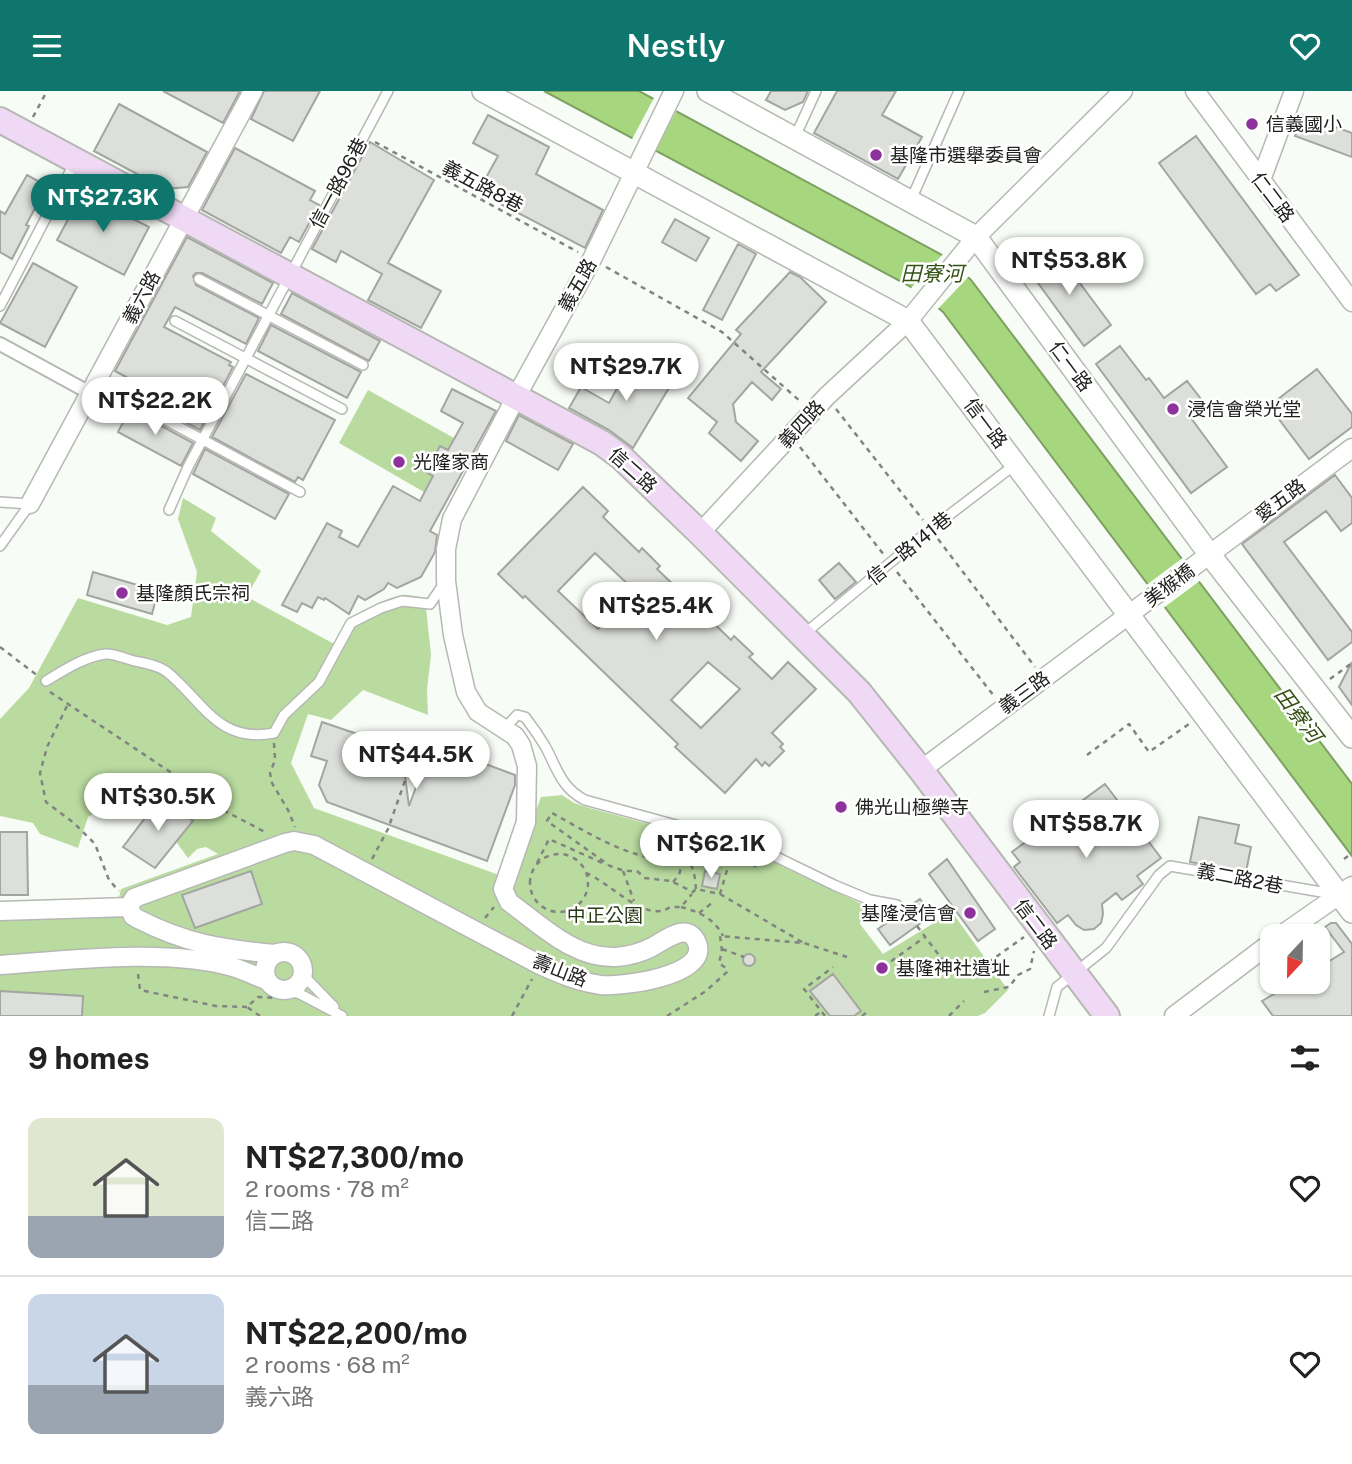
<!DOCTYPE html>
<meta charset="utf-8">
<style>
:root{--surface:#fff;--page:#f6f6f6;--text:#222;--muted:#767676;--line:#e0e0e0;--accent:#0f766e}
body{margin:0;font-family:"Public Sans","Noto Sans TC",sans-serif;background:var(--page);color:var(--text);height:100vh;display:flex;flex-direction:column;font-size:26px;white-space:nowrap}
*{box-sizing:border-box;margin:0}
p{font-size:23px;color:var(--muted)}
.icon{flex:none;width:38px;height:38px;fill:none;stroke:currentColor;stroke-width:2;stroke-linecap:round;stroke-linejoin:round}
.map{position:relative;height:925px;overflow:hidden}
.drawer{display:flex;flex-direction:column;background:var(--surface);flex:1}
.drawer>*{flex:none}
.needle{width:46px;rotate:202deg}
.fabs{position:absolute;left:1260px;top:833px;display:grid;gap:14px}
.fabs a{display:grid;place-items:center;width:70px;height:70px;border-radius:14px;background:var(--surface);box-shadow:0 2px 5px #0004;font-size:35px}
.price{position:absolute;translate:-50% -60px;padding:0 16px;border-radius:24px;background:#fff;color:#222;font-size:23px;line-height:46px;filter:drop-shadow(0 2px 4px #0008)}
.price::after{content:'';position:absolute;left:50%;top:42px;width:21px;height:16px;margin-left:-10px;background:inherit;clip-path:polygon(0 0,100% 0,50% 100%)}
.price.on{background:var(--accent);color:#fff}
ul{padding:0;list-style:none}
li{display:flex;align-items:center;gap:21px;height:175px;padding:0 28px}
li+li{border-top:2px solid var(--line)}
li span{display:grid;place-items:center;flex:none;width:196px;height:140px;border-radius:14px;color:#555}
li>.icon{margin-inline-start:auto}
span .icon{width:84px;height:84px;fill:#fffc;stroke-width:1}
li b{font-size:30px}
h2{display:flex;justify-content:space-between;align-items:center;height:84px;padding:0 28px;font-size:30px}
header{display:flex;justify-content:space-between;align-items:center;height:91px;padding:0 28px;background:var(--accent);color:#fff;font-size:32px;font-weight:600}
.map>svg:first-child{display:block}
</style>
<header><svg class="icon" aria-label="menu" viewBox="0 0 24 24"><path d="M4 6h16M4 12h16M4 18h16"/></svg>Nestly<svg class="icon" aria-label="heart" viewBox="0 0 24 24"><path d="M12 20l-8-8c-3-5 5-10 8-4 3-6 11-1 8 4z"/></svg></header>
<div class="map">
<svg width="1352" height="925" viewBox="0 0 1352 925">
<rect width="100%" height="100%" fill="#f8fcf6"/>
<path fill="#badba0" d="M368,299L454,347L424,401L339,352Z
M183,407L216,427L211,440L261,480L248,503L249,507L338,555C355,533 373,509 402,504C409,503 418,506 425,507L431,564L427,598L428,624L363,599L331,629L308,623L291,672L314,717L510,788L541,706L562,704L574,712L593,718L753,761L864,814L860,833L883,863L952,821L1008,899L985,922L978,925H0V827L115,823L121,798L218,763L206,756L197,758L188,767L177,752L181,724L140,693L88,726L78,757L40,743L33,732L0,725V628L29,597L78,507L167,534L191,526L197,481L178,428Z"/>
<path fill="#a6d67e" stroke="#7ea062" stroke-width="2" d="M544,0H639L944,165L971,189L1352,693V765L943,221L915,198Z"/>
<path fill="#f8fcf6" d="M655,5L678,17L653,61L631,50Z
M945,161L971,183L936,220L911,197Z
M1184,466L1201,489L1162,518L1145,495Z"/>
<path fill="#dcdfda" stroke="#a2a5a0" stroke-width="2" fill-rule="evenodd" d="M163,0H240L223,32Z
M264,0H320L293,50L251,28Z
M771,0H808L803,11L785,19L766,9Z
M837,0H896L882,24L922,46L898,88L814,42Z
M119,13L207,61L188,96L165,98L94,60Z
M488,24L549,56L536,83L603,119L585,157L478,101L498,65L473,52Z
M1303,24L1352,42V66L1295,45Z
M1196,45L1299,184L1276,200L1270,193L1256,203L1159,72Z
M370,51L434,89L388,172L441,200L421,237L368,209L382,183L341,160L336,171L312,158Z
M235,57L315,100L310,109L319,114L299,151L290,146L281,162L202,119Z
M27,84L47,95L26,134L29,135L12,168L0,161V120L5,123Z
M82,102L149,136L124,184L57,149Z
M675,128L709,147L696,170L662,151Z
M187,146L273,192L262,213L202,182H196L193,185L196,194L259,227L246,253L175,216L164,236L231,271L229,274L233,276L200,339L138,306L143,295L115,280Z
M738,153L756,163L722,229L703,219Z
M1053,156L1111,234L1084,255L1027,177Z
M33,172L77,196L45,256L0,232Z
M790,181L800,186L826,211L761,281L781,298L772,309L752,291L733,313L736,331L758,350L741,370L709,342L717,331L688,307L741,243L736,239Z
M292,202L380,250L369,270L281,223Z
M271,234L361,281L347,307L258,260Z
M1120,255L1146,289L1149,287L1164,307L1187,290L1204,312L1188,323L1227,376L1191,402L1096,273Z
M634,267L673,290L633,357L609,339L569,317L581,296L609,312Z
M1317,278L1352,323V336L1309,368L1269,315Z
M246,283L335,329L303,389L298,386L295,391L212,346Z
M452,298L496,320L430,440L437,444L435,461L421,486L397,497L388,492L384,498L365,509L358,505L349,523L325,507L324,509L318,506L312,517L302,512L297,521L282,514L327,432L342,440L339,446L358,456L393,395L420,410L433,385L426,381L440,355L448,359L463,332L441,320Z
M130,318L193,352L181,375L118,341Z
M519,324L573,353L558,379L506,350Z
M205,358L289,403L275,428L193,383Z
M1335,384L1352,407V432L1341,440L1326,420L1284,451L1352,541V551L1328,569L1242,453Z
M583,396L608,420L603,426L639,461L642,457L660,475L657,478L681,501L687,495L692,499L698,493L715,509L708,515L713,520L707,526L731,549L734,545L753,563L749,566L772,588L788,571L816,598L772,642L783,653L780,656L784,660L769,675L765,671L762,675L756,668L725,702L675,656L678,653L525,505L523,507L498,483ZM595,462L635,500L598,538L558,500ZM708,571L740,598L701,637L671,609Z
M839,472L856,491L835,508L819,489Z
M93,481L158,500L152,523L87,504Z
M1352,571V614L1339,596Z
M322,631L381,651L396,660L403,670L409,715L432,653L515,684V694L487,770L327,711L319,694L327,670L311,665Z
M1105,693L1161,767L1137,785L1143,793L1122,809L1116,802L1102,813L1103,823L1101,832L1094,838L1084,839L1076,834L1068,824L1057,832L1014,776L1020,771L1012,761Z
M161,706L193,730L155,777L123,756Z
M1199,726L1239,734L1235,752L1251,756L1246,781L1190,771Z
M0,741H27L28,804H0Z
M947,768L995,838L978,850L929,783Z
M251,780L262,813L195,837L182,804Z
M705,780L720,783L717,798L702,795Z
M920,808L932,824L890,854L878,838Z
M1331,832H1336L1352,853V925H1273L1262,910L1294,891H1318V877L1344,861L1325,836Z
M743 869a6 6 0 1 1 12 0a6 6 0 1 1-12 0Z
M833,883L861,920L854,925H830L810,900Z
M0,900L83,905L82,925H0Z"/>
<g fill="none" stroke-linecap="round" stroke-linejoin="round">
<g stroke="#b5b8b3" stroke-width="12">
<path id="service" d="M795,46L816,0
M911,109L959,0
M199,188L363,274
M0,215L75,71
M175,230L342,318
M95,291L300,401
M0,411L30,413
M169,419L188,376L388,0
M0,455L30,413
M804,543L931,438L1017,372
M46,590C64,579 84,566 105,563C113,562 123,567 131,569C142,572 159,574 167,581C203,610 218,653 274,642L284,624L319,591L351,532L381,517L402,510L430,513L445,491
M504,638L517,624L525,626C532,635 539,645 545,655C557,677 561,697 585,709L756,756L834,794L870,809L897,814
M303,884L334,916
M284,899L300,903L342,925
M1049,925L1057,896L1106,857L1159,784L1170,775L1333,803"/>
</g>
<g stroke="#b5b8b3" stroke-width="16">
<path id="pedestrian" d="M0,253L90,302"/>
</g>
<g stroke="#b5b8b3" stroke-width="21">
<path id="minor" d="M1195,0L1352,211
M1261,89L1294,0
M30,413L253,0
M700,442L827,305L908,230L976,146L1123,0
M921,679L1352,357
M0,820L129,816
M1280,845L1352,795
M265 880a19 19 0 1 1 38 0a19 19 0 1 1-38 0Z
M275,863C222,858 187,853 138,828L133,825L129,816L134,807L285,752L294,750L314,754L540,874C560,883 579,891 601,894C621,896 710,885 697,852C688,829 664,850 652,856C641,862 628,865 616,866C574,868 541,834 509,811L503,798L526,731L527,675L521,654L515,645L478,621L466,601L453,544L446,490V458L452,428L516,306L592,168L674,0
M0,874C68,869 168,857 233,876C245,880 256,885 268,890
M1174,925L1272,851"/>
</g>
<g stroke="#b5b8b3" stroke-width="24">
<path id="tertiary" d="M483,0L908,230L1352,821
M708,0L976,146L1210,464L1352,646"/>
</g>
<g stroke="#b5b8b3" stroke-width="28">
<path id="secondary" d="M0,29L602,352L621,366L700,442L859,601L921,679L1107,925"/>
</g>
<path stroke="#818480" stroke-width="2.5" stroke-dasharray="5 5" stroke-linecap="butt" d="M33,26L47,0
M375,51L578,161
M606,176L722,241L801,311
M836,318L923,429
M800,356L884,464
M938,448L1035,576
M897,481L994,605
M0,556L38,585
M1330,588L1352,572
M50,601L193,696L223,719L267,742
M67,615L47,656L40,682L46,711L74,732L95,753L109,789L119,800
M274,652L275,669L270,682L272,692L288,719L295,736
M469,659L467,664L475,669
M1087,664L1129,633L1149,661L1189,633
M402,667L415,662L429,663
M530 792a29 29 0 1 1 58 0a29 29 0 1 1-58 0Z
M662,767L670,747L679,750L682,759L694,763L702,760L730,769
M372,768L388,738L420,647L467,664
M1344,768L1352,762
M537,772L549,748L607,774
M623,780L634,810
M586,782C608,790 647,834 670,816H681L692,803
M673,791L679,784L683,770
M696,798C695,791 695,777 689,772C679,765 663,768 652,767C616,760 583,739 552,722L547,730L610,775L625,780H637L645,787L671,790L693,801L696,798L720,803L730,769L755,775L761,771
M720,803L802,851
M681,816C699,821 714,827 723,845
M699,822L712,812
M485,827L494,816
M917,835L948,876
M722,858L744,866
M883,876L925,846
M138,883L140,899L216,915L247,916
M972,883L1024,846
M984,901L1009,896L1018,884L1030,878L1034,860
M260,925L247,916L258,906L276,907
M512,925L532,888
M667,925L706,900L727,881V878L719,872L722,860L720,845L804,852L847,866
M815,925L822,920
M825,925L804,898L833,876
M862,925L867,921
M949,925L964,910"/>
<use href="#service" stroke="#fff" stroke-width="9"/>
<use href="#pedestrian" stroke="#fff" stroke-width="12"/>
<use href="#minor" stroke="#fff" stroke-width="18"/>
<use href="#tertiary" stroke="#fff" stroke-width="21"/>
<use href="#secondary" stroke="#f0d9f4" stroke-width="24"/>
</g>
<g fill="#8d319c" stroke="#fff" stroke-width="2.5">
<circle cx="1252" cy="33" r="7"/>
<circle cx="876" cy="64" r="7"/>
<circle cx="1173" cy="318" r="7"/>
<circle cx="399" cy="371" r="7"/>
<circle cx="122" cy="502" r="7"/>
<circle cx="841" cy="716" r="7"/>
<circle cx="970" cy="822" r="7"/>
<circle cx="882" cy="877" r="7"/>
</g>
<g text-anchor="middle" stroke-width="5" stroke-linejoin="round" paint-order="stroke">
<g font-size="19" fill="#20211f" stroke="#fff" text-anchor="start">
<text x="1266" y="40">信義國小</text>
<text x="890" y="71">基隆市選舉委員會</text>
<text x="1187" y="325">浸信會榮光堂</text>
<text x="413" y="378">光隆家商</text>
<text x="136" y="509">基隆顏氏宗祠</text>
<text x="855" y="723">佛光山極樂寺</text>
<text x="956" y="829" text-anchor="end">基隆浸信會</text>
<text x="896" y="884">基隆神社遺址</text>
</g>
<g font-size="19" fill="#20211f" stroke="#fff">
<text transform="translate(338 92) rotate(-62)" y="7">信一路96巷</text>
<text transform="translate(483 95) rotate(28)" y="7">義五路8巷</text>
<text transform="translate(1273 106) rotate(53)" y="7">仁二路</text>
<text transform="translate(577 194) rotate(-61)" y="7">義五路</text>
<text transform="translate(141 206) rotate(-62)" y="7">義六路</text>
<text transform="translate(1071 275) rotate(53)" y="7">仁一路</text>
<text transform="translate(986 332) rotate(53)" y="7">信一路</text>
<text transform="translate(801 333) rotate(-47)" y="7">義四路</text>
<text transform="translate(633 379) rotate(42)" y="7">信二路</text>
<text transform="translate(1280 409) rotate(-37)" y="7">愛五路</text>
<text transform="translate(909 457) rotate(-39)" y="7">信一路141巷</text>
<text transform="translate(1169 494) rotate(-37)" y="7">美猴橋</text>
<text transform="translate(1024 601) rotate(-36)" y="7">義三路</text>
<text transform="translate(1240 787) rotate(11)" y="7">義二路2巷</text>
<text transform="translate(1036 833) rotate(53)" y="7">信二路</text>
<text transform="translate(560 879) rotate(21)" y="7">壽山路</text>
</g>
<g font-size="19" fill="#273915" stroke="#fff">
<text x="605" y="831">中正公園</text>
</g>
<g font-size="21" font-style="italic" fill="#345216" stroke="#fff">
<text x="932" y="190">田寮河</text>
<text transform="translate(1298 624) rotate(53)" y="7">田寮河</text>
</g>
</g>
</svg>
<div class="fabs">
<a><svg class="needle" viewBox="-14 -14 28 28"><path d="M0-13l5 13h-10z" fill="#e53935"/><path d="M0 13l5-13h-10z" fill="#767676"/></svg></a>
</div>
<b class="price on" style="left:103px;top:143px">NT$27.3K</b>
<b class="price" style="left:1069px;top:206px">NT$53.8K</b>
<b class="price" style="left:626px;top:312px">NT$29.7K</b>
<b class="price" style="left:155px;top:346px">NT$22.2K</b>
<b class="price" style="left:656px;top:551px">NT$25.4K</b>
<b class="price" style="left:416px;top:700px">NT$44.5K</b>
<b class="price" style="left:158px;top:742px">NT$30.5K</b>
<b class="price" style="left:1086px;top:769px">NT$58.7K</b>
<b class="price" style="left:711px;top:789px">NT$62.1K</b>
</div>
<section class="drawer">
<h2>9 homes<svg class="icon" aria-label="filters" viewBox="0 0 24 24"><path d="M4 7h16M4 17h16"/><circle cx="9" cy="7" r="2"/><circle cx="15" cy="17" r="2"/></svg></h2>
<ul>
<li><span style="background:linear-gradient(#dfe7d0 70%,#9aa5b1 0)"><svg class="icon" aria-label="home" viewBox="0 0 24 24"><path d="M3 11l9-7 9 7M6 9v11h12V9"/></svg></span><div><b>NT$27,300/mo</b><p>2 rooms · 78 m²</p><p>信二路</p></div><svg class="icon" aria-label="heart" viewBox="0 0 24 24"><path d="M12 20l-8-8c-3-5 5-10 8-4 3-6 11-1 8 4z"/></svg></li>
<li><span style="background:linear-gradient(#c9d6e8 65%,#9aa5b1 0)"><svg class="icon" aria-label="home" viewBox="0 0 24 24"><path d="M3 11l9-7 9 7M6 9v11h12V9"/></svg></span><div><b>NT$22,200/mo</b><p>2 rooms · 68 m²</p><p>義六路</p></div><svg class="icon" aria-label="heart" viewBox="0 0 24 24"><path d="M12 20l-8-8c-3-5 5-10 8-4 3-6 11-1 8 4z"/></svg></li>
</ul>
</section>
